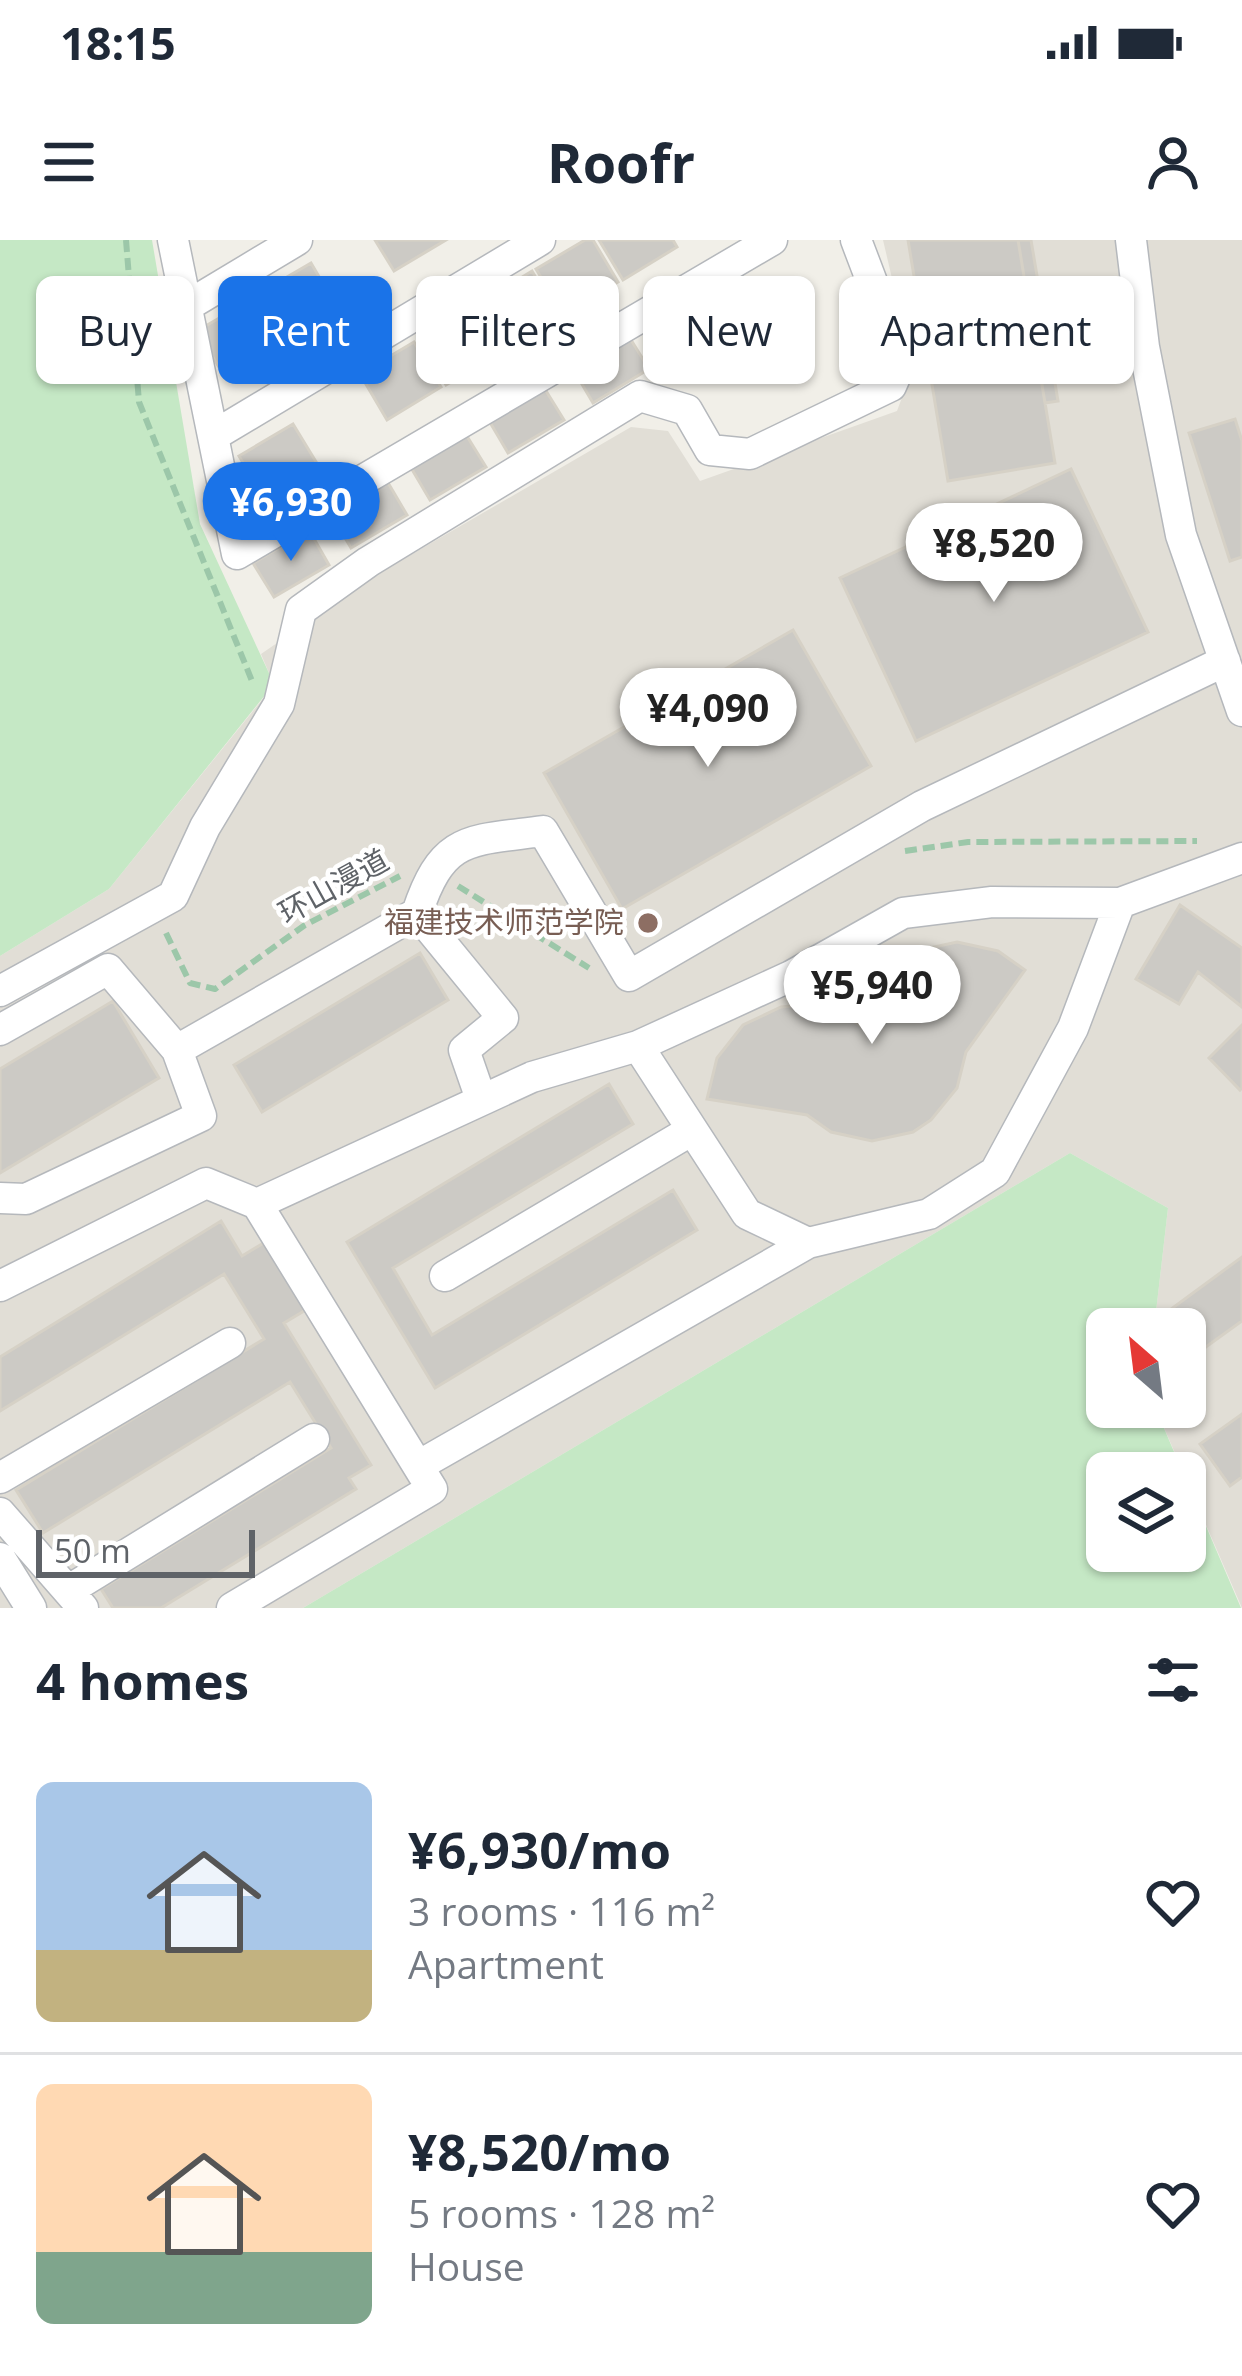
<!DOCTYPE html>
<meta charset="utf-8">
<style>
:root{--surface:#fff;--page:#f6f6f7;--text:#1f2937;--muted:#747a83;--line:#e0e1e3;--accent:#1a73e8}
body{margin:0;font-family:"Open Sans","Noto Sans SC",sans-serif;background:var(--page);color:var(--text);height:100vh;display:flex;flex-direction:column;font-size:45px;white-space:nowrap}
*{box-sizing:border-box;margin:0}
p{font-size:39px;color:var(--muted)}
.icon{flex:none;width:66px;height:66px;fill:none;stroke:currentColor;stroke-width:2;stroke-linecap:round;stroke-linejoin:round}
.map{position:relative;height:1368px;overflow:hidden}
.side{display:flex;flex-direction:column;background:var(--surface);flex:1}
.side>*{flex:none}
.hud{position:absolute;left:36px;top:36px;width:1170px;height:108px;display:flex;gap:24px}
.needle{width:78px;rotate:332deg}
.tools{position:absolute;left:1086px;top:1068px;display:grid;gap:24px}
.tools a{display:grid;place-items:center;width:120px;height:120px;border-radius:18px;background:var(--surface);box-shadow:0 3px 9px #0004;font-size:60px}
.scale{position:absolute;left:36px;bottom:30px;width:219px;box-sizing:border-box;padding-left:12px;border:6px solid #5f6368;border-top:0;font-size:33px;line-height:42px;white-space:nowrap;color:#5f6368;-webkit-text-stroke:9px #fff;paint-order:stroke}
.price{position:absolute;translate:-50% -102px;padding:0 27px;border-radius:42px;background:#fff;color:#222;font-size:39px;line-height:78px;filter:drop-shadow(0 3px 6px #0008)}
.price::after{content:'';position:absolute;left:50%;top:72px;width:36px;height:27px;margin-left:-18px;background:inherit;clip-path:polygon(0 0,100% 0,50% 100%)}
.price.current{background:var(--accent);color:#fff}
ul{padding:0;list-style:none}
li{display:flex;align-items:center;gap:36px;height:300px;padding:0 36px}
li+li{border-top:3px solid var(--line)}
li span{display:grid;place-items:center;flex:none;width:336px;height:240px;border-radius:18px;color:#555}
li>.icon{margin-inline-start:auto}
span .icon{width:144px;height:144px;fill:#fffc;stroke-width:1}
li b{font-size:51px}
h2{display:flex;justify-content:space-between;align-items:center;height:144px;padding:0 36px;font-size:51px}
.tag{padding:0 42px;border-radius:18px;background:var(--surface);box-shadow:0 3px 9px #0004;font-size:42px;line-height:108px}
.tag.current{background:var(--accent);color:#fff}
.status{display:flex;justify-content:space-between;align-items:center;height:84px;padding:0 60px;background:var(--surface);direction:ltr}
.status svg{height:33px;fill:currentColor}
header{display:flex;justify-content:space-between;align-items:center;height:156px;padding:0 36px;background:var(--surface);font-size:54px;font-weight:700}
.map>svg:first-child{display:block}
</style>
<div class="status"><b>18:15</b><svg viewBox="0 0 49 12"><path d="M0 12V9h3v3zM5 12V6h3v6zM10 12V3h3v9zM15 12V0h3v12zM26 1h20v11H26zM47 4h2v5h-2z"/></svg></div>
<header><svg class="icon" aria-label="menu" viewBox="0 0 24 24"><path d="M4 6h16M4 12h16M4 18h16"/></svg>Roofr<svg class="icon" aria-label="person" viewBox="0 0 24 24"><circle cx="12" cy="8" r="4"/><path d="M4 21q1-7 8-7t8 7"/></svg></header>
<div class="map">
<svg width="1242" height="1368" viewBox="0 0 1242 1368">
<rect width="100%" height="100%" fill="#f1efe8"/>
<path fill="#e1ded6" d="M883,0H1242V1368L1155,1167H1185V1089H1154L1168,968L1070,913L303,1368H0V716L109,649L274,445L261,414L376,335L631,187L668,191L700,241L897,171L913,128Z"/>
<path fill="#c5e8c5" d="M0,0H152L200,284L274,444L109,649L0,716Z
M1070,913L1168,968L1154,1089H1107V1167H1155L1183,1233H1107V1311H1185V1237L1241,1368H303Z"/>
<path fill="#cccac5" stroke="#d6d1c6" stroke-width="3" d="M375,0H446L394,31Z
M585,0H593L618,42L564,75L536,29Z
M599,0H673L677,7L623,40Z
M908,0H1018L1055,223L948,241Z
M1018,0H1031L1058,161L1045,163Z
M311,23L338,69L284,101L256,55Z
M532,31L559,77L505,109L478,64Z
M252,59L279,105L225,137L197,91Z
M473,67L501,113L446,145L419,99Z
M628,95L649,129L593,163L573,129Z
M414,102L441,147L387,180L360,134Z
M543,146L564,180L508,213L488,179Z
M1235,179L1242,201V317L1230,321L1189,193Z
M293,184L321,230L266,262L239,216Z
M465,193L486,227L430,260L410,226Z
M1071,229L1148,392L916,501L840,338Z
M387,241L407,275L351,308L331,274Z
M309,290L329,325L274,357L253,323Z
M793,390L871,526L622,669L544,533Z
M1180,665L1242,708V767L1198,732L1179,764L1136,739Z
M957,702L998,711L1025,730L966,812L957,848L931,880L913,892L872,901L831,892L807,875L707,859L717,818L743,785L781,767L802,765L843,774L864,788L872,755L899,722L916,711Z
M420,713L448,760L262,872L234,825Z
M113,761L159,838L0,933V829Z
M1242,785V848L1240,850L1209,818Z
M609,844L633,884L393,1028L432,1095L673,950L697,990L435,1148L347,1002Z
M221,981L242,1016L267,1001L309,1068L284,1083L371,1225L349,1238L356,1249L161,1368H113L101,1349L331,1208L290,1142L43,1293L16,1250L264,1099L224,1034L0,1171V1117Z
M1242,1017V1081L1185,1122V1089H1156L1152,1083Z
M1242,1174V1237L1230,1246L1200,1204Z"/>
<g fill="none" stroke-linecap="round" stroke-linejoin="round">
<g stroke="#b5b8bc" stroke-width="33">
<path id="minor" d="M173,0L237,314L772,0
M1131,0L1144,107L1181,295L1242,471
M187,66L297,0
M213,196L540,0
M417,673C443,595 468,601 543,591L629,736L922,566L1225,421
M0,751L173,656L205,587L279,464L301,370L368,322L640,156L687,170L710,210L750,214L891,146L902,121L856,0
M0,790L108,729L177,810L201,876L26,959L0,958
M638,806L747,974L808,1003L929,974L995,932L1073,788L1120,663
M177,810L417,673L503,778L464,810L481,859
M445,1036L692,890
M0,1046L206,943L257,964L532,837L638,806L791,736L903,673L992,662L1120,663L1242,618
M418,1226L808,1003
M0,1238L230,1103
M0,1273L83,1368
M0,1318L31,1368
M69,1350L314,1199
M232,1368L432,1249L257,964"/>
</g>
<path stroke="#9cc7a9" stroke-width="6" stroke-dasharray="12 6" stroke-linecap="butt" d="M126,0L139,162L252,441
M905,611L968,602L1197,601
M458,646L589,728
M166,693L190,743L215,749L305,685L400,636"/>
<use href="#minor" stroke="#fff" stroke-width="30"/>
</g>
<circle fill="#8d6e63" stroke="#fff" stroke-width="4.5" cx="648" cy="683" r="12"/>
<g text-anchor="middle" stroke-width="9" stroke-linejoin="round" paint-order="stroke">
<g font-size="30" fill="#5f6368" stroke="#fff">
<text transform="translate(334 647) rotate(-29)" y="10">环山漫道</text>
</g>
<g font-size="30" fill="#785e54" stroke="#fff" text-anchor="end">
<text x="624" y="693">福建技术师范学院</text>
</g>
</g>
</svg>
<div class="tools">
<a><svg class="needle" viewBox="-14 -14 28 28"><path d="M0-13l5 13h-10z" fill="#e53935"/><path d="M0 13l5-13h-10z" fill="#747a83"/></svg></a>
<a><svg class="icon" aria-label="layers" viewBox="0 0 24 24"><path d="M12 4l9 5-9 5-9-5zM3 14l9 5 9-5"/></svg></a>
</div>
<div class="scale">50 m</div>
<b class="price current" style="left:291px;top:324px">¥6,930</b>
<b class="price" style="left:994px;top:365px">¥8,520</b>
<b class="price" style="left:708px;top:530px">¥4,090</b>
<b class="price" style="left:872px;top:807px">¥5,940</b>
<div class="hud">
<a class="tag">Buy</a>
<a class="tag current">Rent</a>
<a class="tag">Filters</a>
<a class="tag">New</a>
<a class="tag">Apartment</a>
</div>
</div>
<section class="side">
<h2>4 homes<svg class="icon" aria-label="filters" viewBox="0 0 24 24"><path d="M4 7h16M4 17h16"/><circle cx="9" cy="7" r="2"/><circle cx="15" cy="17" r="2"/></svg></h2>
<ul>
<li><span style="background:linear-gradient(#a9c7e8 70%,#c2b280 0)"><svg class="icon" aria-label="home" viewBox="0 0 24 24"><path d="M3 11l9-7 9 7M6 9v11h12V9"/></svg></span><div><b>¥6,930/mo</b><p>3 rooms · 116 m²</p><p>Apartment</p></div><svg class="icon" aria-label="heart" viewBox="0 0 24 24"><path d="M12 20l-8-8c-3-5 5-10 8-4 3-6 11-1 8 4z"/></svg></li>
<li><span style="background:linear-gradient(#ffd9b3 70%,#7fa58c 0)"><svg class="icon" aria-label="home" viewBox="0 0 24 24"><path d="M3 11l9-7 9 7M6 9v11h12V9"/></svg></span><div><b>¥8,520/mo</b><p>5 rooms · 128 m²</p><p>House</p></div><svg class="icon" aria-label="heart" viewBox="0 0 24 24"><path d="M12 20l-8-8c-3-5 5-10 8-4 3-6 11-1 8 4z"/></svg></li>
</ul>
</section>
